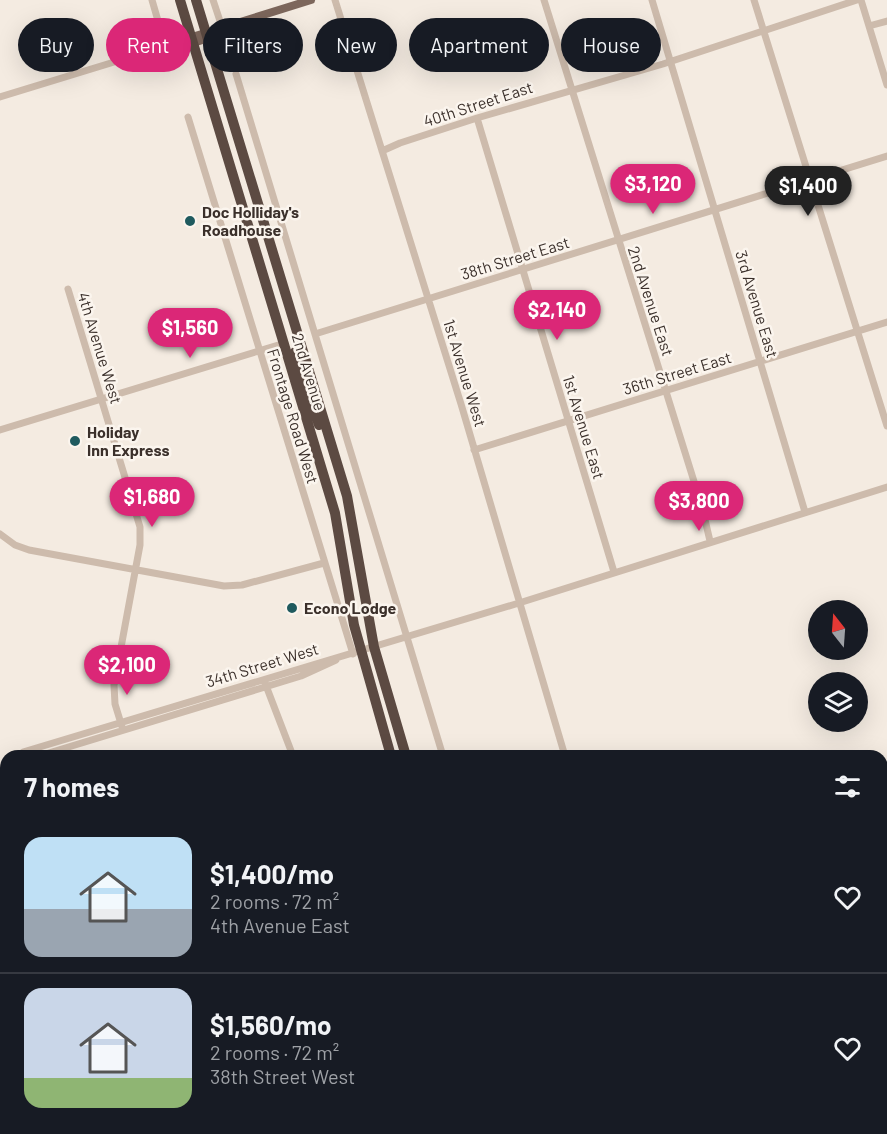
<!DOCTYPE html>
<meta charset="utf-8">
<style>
:root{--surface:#171b24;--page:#242831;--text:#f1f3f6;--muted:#9ea1a6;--line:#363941;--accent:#db2777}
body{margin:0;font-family:Barlow,sans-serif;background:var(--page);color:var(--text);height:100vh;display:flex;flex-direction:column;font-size:22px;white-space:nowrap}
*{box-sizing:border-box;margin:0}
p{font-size:20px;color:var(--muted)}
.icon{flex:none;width:33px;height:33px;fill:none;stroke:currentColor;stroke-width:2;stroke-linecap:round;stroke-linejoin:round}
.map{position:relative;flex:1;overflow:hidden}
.details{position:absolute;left:0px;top:750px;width:888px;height:384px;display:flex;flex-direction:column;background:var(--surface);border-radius:18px 18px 0 0;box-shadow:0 6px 24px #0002}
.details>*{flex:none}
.guide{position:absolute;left:18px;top:18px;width:852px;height:54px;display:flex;gap:12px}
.needle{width:39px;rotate:343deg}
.buttons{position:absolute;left:808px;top:600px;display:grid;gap:12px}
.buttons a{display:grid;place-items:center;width:60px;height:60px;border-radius:50%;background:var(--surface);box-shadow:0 6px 24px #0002;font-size:30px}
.price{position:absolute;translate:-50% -51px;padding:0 14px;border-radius:21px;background:var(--accent);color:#fff;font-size:20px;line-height:39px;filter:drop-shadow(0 2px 3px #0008)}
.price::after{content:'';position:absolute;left:50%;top:36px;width:18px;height:14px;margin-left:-9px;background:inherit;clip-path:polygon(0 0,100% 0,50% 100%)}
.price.current{background:#222;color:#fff}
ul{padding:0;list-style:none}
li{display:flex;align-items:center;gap:18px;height:150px;padding:0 24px}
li+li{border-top:2px solid var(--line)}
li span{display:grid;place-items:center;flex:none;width:168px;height:120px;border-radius:18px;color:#555}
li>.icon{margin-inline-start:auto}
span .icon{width:72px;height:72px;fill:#fffc;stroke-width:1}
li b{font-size:26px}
h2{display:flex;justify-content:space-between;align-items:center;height:72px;padding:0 24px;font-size:26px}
.chip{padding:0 21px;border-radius:27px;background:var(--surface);box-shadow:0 6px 24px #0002;font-size:21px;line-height:54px}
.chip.current{background:var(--accent);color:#fff}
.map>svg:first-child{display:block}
</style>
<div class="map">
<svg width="887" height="1134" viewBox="0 0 887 1134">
<rect width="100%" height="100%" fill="#f4ebe1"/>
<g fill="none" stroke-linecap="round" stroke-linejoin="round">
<path stroke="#7fb0b2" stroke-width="1.5" d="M882,925L887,923"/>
<path stroke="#cdbbac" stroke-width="7" d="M152,0L165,45
M213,0L222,27
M335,0L461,404L565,756
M544,0L702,507L710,541
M652,0L805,512
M754,0L887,426
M861,0L887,85
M869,26L887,21
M140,54L192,37
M236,74L443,756
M0,97L137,55L155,54L193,43
M188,117L353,654
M477,118L614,572
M382,151L400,143L477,118L663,64L857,0
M68,289L140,527V545L114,685L115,704L123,730
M315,334L887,156
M0,430L285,343
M474,450L887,322
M0,534L15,545L29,550L224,586L242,585L324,563
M265,683L293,756
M24,756L23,752L519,603L887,487
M39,756L301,676L336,660
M0,866L6,858
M556,1128L558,1134
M680,1128L683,1134
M807,1128L809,1134"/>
<path stroke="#7d675c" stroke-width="8" d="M192,37L311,0
M193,43L225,33"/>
<path stroke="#5c4a42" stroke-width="10" d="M180,0L335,513L354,625L391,756
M196,0L347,496L374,647L406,756
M218,56V42L226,32
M295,352L319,425
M524,1128L526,1131
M444,1134L446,1128
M466,1134L477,1129L502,1134"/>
</g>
<g fill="#1f5a5e" stroke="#fbf5ee" stroke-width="2">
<circle cx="190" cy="221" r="6"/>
<circle cx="75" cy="441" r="6"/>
<circle cx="292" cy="608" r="6"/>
</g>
<g text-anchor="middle" stroke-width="5" stroke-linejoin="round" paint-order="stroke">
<g font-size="16" fill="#3b302b" stroke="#fbf5ee">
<text transform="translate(478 104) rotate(-18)" y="6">40th Street East</text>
<text transform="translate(515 258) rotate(-17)" y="6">38th Street East</text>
<text transform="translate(651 301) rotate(72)" y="6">2nd Avenue East</text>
<text transform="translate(757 304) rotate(73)" y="6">3rd Avenue East</text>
<text transform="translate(100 348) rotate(73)" y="6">4th Avenue West</text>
<text transform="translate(309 372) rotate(73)" y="6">2nd Avenue</text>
<text transform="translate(465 373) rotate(73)" y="6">1st Avenue West</text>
<text transform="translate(677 373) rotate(-17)" y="6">36th Street East</text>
<text transform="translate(293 416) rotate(73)" y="6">Frontage Road West</text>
<text transform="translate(584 427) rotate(73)" y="6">1st Avenue East</text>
<text transform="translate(262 665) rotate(-17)" y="6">34th Street West</text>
</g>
<g font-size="16" font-weight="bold" fill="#3b302b" stroke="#fbf5ee" text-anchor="start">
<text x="202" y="218">Doc Holliday's<tspan x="202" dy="18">Roadhouse</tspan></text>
<text x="87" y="438">Holiday<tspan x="87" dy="18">Inn Express</tspan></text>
<text x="304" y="614">Econo Lodge</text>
</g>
</g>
</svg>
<div class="buttons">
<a><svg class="needle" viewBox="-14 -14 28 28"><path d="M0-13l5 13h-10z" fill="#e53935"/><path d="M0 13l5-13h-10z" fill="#9ea1a6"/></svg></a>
<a><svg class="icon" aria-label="layers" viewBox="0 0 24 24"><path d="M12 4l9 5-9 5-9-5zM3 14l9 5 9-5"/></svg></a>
</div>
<b class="price" style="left:653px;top:215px">$3,120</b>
<b class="price current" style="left:808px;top:217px">$1,400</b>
<b class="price" style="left:557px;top:341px">$2,140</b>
<b class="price" style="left:190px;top:359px">$1,560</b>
<b class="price" style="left:152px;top:528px">$1,680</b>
<b class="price" style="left:699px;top:532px">$3,800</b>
<b class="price" style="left:127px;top:696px">$2,100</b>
<div class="guide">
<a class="chip">Buy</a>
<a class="chip current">Rent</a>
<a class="chip">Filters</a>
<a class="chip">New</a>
<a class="chip">Apartment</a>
<a class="chip">House</a>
</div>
<section class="details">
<h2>7 homes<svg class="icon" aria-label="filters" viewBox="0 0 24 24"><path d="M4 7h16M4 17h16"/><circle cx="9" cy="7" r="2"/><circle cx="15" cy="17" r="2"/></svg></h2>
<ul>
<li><span style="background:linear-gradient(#bfe0f5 60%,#9aa5b1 0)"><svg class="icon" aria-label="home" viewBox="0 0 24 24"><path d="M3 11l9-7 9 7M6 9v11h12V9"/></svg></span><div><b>$1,400/mo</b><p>2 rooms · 72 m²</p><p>4th Avenue East</p></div><svg class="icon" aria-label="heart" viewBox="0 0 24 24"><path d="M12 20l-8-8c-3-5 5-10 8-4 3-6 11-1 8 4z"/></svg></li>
<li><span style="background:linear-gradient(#c9d6e8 75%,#8fb573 0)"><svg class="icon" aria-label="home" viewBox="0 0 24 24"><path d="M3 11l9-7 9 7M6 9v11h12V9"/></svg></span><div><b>$1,560/mo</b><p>2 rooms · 72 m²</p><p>38th Street West</p></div><svg class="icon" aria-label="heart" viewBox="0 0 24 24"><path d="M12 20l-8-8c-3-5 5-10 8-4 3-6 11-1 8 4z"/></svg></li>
</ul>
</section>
</div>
